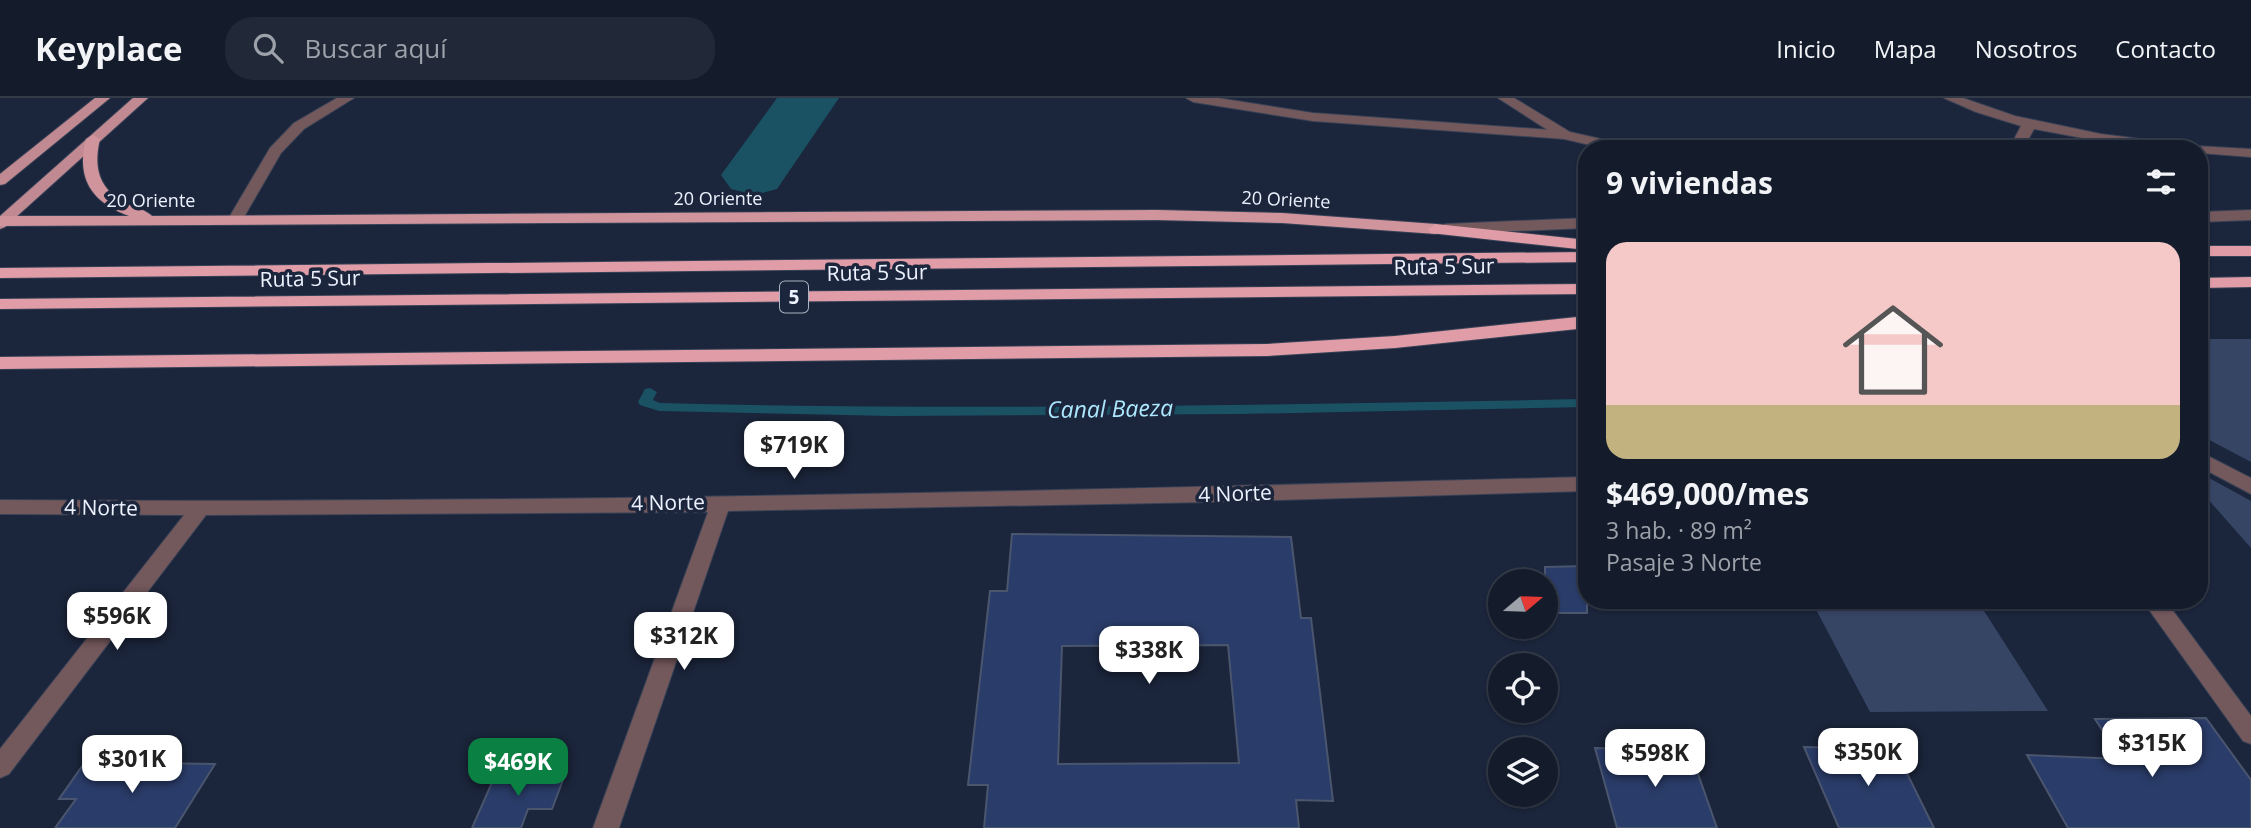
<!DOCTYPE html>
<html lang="es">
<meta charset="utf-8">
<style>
:root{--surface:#141c2c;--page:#212938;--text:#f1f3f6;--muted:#9da1a9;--line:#333a48;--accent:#0b8043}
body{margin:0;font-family:"Open Sans",sans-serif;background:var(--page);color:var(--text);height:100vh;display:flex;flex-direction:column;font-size:26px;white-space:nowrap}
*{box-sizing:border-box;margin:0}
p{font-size:23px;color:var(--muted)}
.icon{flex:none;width:38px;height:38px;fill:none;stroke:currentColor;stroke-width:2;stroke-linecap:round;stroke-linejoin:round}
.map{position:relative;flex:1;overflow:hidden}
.details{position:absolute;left:1578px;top:42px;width:630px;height:469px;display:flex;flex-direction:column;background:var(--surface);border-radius:28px;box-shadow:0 2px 5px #0004,0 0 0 2px var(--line)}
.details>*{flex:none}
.needle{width:46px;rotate:71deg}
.controls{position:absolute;left:1488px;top:471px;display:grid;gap:14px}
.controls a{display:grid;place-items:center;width:70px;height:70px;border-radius:50%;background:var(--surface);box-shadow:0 2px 5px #0004,0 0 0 2px var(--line);font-size:35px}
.price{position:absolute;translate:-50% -60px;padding:0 16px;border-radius:14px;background:#fff;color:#222;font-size:23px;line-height:46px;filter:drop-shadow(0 2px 4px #0008)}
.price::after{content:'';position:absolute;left:50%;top:42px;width:21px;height:16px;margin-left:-10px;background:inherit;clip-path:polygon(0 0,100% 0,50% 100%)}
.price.on{background:var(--accent);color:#fff}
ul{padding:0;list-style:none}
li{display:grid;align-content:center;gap:14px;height:371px;padding:0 28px}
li+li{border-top:2px solid var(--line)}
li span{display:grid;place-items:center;height:217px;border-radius:21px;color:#555}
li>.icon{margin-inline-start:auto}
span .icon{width:126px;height:126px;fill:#fffc;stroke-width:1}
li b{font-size:30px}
h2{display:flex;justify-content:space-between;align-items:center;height:84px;padding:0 28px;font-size:30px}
header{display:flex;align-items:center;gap:42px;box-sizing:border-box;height:98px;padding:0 35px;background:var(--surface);border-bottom:2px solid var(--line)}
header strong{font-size:33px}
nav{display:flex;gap:38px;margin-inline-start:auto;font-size:24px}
.search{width:490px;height:63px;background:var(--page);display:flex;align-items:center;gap:18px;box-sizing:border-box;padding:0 24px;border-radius:28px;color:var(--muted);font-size:26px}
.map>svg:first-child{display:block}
</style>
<header>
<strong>Keyplace</strong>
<div class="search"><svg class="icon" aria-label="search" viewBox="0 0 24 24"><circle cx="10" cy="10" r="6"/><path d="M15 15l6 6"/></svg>Buscar aquí</div>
<nav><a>Inicio</a><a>Mapa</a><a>Nosotros</a><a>Contacto</a></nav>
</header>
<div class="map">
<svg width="2251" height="730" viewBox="0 0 2251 730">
<rect width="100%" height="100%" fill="#1b253b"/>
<path fill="#374565" d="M2200,241H2251V364L2200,337Z
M2200,375L2251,403V450L2200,392Z
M1811,502H1977L2048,613L1870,614Z"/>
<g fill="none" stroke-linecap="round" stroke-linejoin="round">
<path fill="#1a5264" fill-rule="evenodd" d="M650,290L657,294L653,302L660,305C969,313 1278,307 1587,301V309L1239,316L891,318L659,313L640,307L638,304L645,291Z"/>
<path fill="#1a5264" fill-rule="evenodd" d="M777,0H839L777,91L754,97L731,91L721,77Z"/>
</g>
<path fill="#2a3c69" stroke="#4a556e" stroke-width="2" fill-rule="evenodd" d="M1012,436L1291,439L1301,520H1311L1333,703L1296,702L1299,730H984L988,687H968L990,493H1007ZM1228,547L1239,665L1058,666L1062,548Z
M1587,468V515H1552L1545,495V469Z
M2206,620L2251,682V730H2068L2027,657L2121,661L2095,621Z
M1804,649L1895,651L1934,730H1839Z
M1595,650L1690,653L1717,730H1617Z
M85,664L215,666L175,730H55L76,701H59Z
M497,673L566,674L552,711H528L521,730H472Z"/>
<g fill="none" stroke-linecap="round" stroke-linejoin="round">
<g stroke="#384256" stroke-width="2">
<path id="service" d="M337,0H354L304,31L281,55L240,126H230L227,123L270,50L294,25Z
M1186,0H1218L1313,15L1565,33L1572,37L1565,41L1313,23L1193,4Z"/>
</g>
<g stroke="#384256" stroke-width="2">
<path id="minor" d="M1498,0H1514L1570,34L1632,48L1634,51H1607L1560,40Z
M1944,0H1963L2015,18L2101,36L2196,48L2251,51V59L2200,55V51L2131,49L2034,31L2023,51H2009L2021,28L1976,14Z
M2200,354L2251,380V396L2200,369Z
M1587,379V393L1212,404L728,413L619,730H593L708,414L206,417L9,676L0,680V651L184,417L0,416V402C530,406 1057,393 1587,379Z
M2142,502H2165L2251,618V646L2243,643Z"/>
</g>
<g stroke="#384256" stroke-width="2">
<path id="tertiary" d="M2251,112V122L2200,124V114Z
M1587,120V130L1445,136L1437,131L1445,126Z"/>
</g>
<g stroke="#384256" stroke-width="2">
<path id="primary" d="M95,0H110L5,86L0,87V76Z
M133,0H148L5,129L0,131V118Z"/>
</g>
<g stroke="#384256" stroke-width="2">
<path id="trunk" d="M93,37L100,41C93,70 99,92 127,106C136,110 146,112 152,118L1157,112L1282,115L1436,126L1444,131L1436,136L1282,125L1157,122L0,128V118H129C91,104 76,80 86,41Z"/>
</g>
<g stroke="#384256" stroke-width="2">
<path id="motorway" d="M1436,126L1587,142V152L1430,135L1428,131Z
M2200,148H2251V158H2200Z
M1587,154V164L0,180V170Z
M2251,179V189L2200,190V180Z
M1587,186V196L0,211V201Z
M1587,218V230L1395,250L1267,258L0,271V259L1267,246L1395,238Z"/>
</g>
<use href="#service" fill="#73585c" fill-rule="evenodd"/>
<use href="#minor" fill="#73585c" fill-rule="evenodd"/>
<use href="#tertiary" fill="#73585c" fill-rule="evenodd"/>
<use href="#primary" fill="#c18a92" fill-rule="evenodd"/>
<use href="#trunk" fill="#d0949d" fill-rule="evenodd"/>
<use href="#motorway" fill="#e09da8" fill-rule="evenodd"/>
</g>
<g text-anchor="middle" stroke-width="7" stroke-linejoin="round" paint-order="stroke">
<g font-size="18" fill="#ecf1fe" stroke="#1b253b">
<text x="718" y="107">20 Oriente</text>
<text transform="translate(1286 102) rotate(3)" y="6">20 Oriente</text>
<text x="151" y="109">20 Oriente</text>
</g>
<rect fill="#1b253b" stroke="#adb4c4" stroke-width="2" x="780" y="183.5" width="28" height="31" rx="5"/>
<g font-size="19" font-weight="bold" fill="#ecf1fe">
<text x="794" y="206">5</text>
</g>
<g font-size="21" fill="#ecf1fe" stroke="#1b253b">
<text transform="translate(1444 169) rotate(-1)" y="7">Ruta 5 Sur</text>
<text transform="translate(877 175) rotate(-1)" y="7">Ruta 5 Sur</text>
<text transform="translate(310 181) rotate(-1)" y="7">Ruta 5 Sur</text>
<text transform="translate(1235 396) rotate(-2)" y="7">4 Norte</text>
<text transform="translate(668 405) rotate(-1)" y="7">4 Norte</text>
<text transform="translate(101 410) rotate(1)" y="7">4 Norte</text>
</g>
<g font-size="23" font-style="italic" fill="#ace7fd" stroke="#1b253b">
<text transform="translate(1110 311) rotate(-1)" y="8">Canal Baeza</text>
</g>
</g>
</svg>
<div class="controls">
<a><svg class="needle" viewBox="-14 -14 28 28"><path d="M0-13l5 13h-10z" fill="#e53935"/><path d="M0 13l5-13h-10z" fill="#9da1a9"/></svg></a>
<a><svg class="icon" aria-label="locate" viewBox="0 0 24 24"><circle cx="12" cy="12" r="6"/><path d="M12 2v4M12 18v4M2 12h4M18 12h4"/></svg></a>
<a><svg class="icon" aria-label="layers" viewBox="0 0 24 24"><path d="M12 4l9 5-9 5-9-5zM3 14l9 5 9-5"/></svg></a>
</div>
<b class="price" style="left:794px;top:383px">$719K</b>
<b class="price" style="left:117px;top:554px">$596K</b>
<b class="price" style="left:684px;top:574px">$312K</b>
<b class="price" style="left:1149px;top:588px">$338K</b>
<b class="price" style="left:2152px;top:681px">$315K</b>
<b class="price" style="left:1868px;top:690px">$350K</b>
<b class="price" style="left:1655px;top:691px">$598K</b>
<b class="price" style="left:132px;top:697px">$301K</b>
<b class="price on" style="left:518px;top:700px">$469K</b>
<section class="details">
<h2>9 viviendas<svg class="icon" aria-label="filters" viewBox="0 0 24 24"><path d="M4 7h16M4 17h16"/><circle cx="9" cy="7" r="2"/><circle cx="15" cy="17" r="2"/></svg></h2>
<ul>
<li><span style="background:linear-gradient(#f6c9c9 75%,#c2b280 0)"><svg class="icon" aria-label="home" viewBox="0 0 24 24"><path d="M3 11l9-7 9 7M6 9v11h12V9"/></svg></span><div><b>$469,000/mes</b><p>3 hab. · 89 m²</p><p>Pasaje 3 Norte</p></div></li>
</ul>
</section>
</div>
